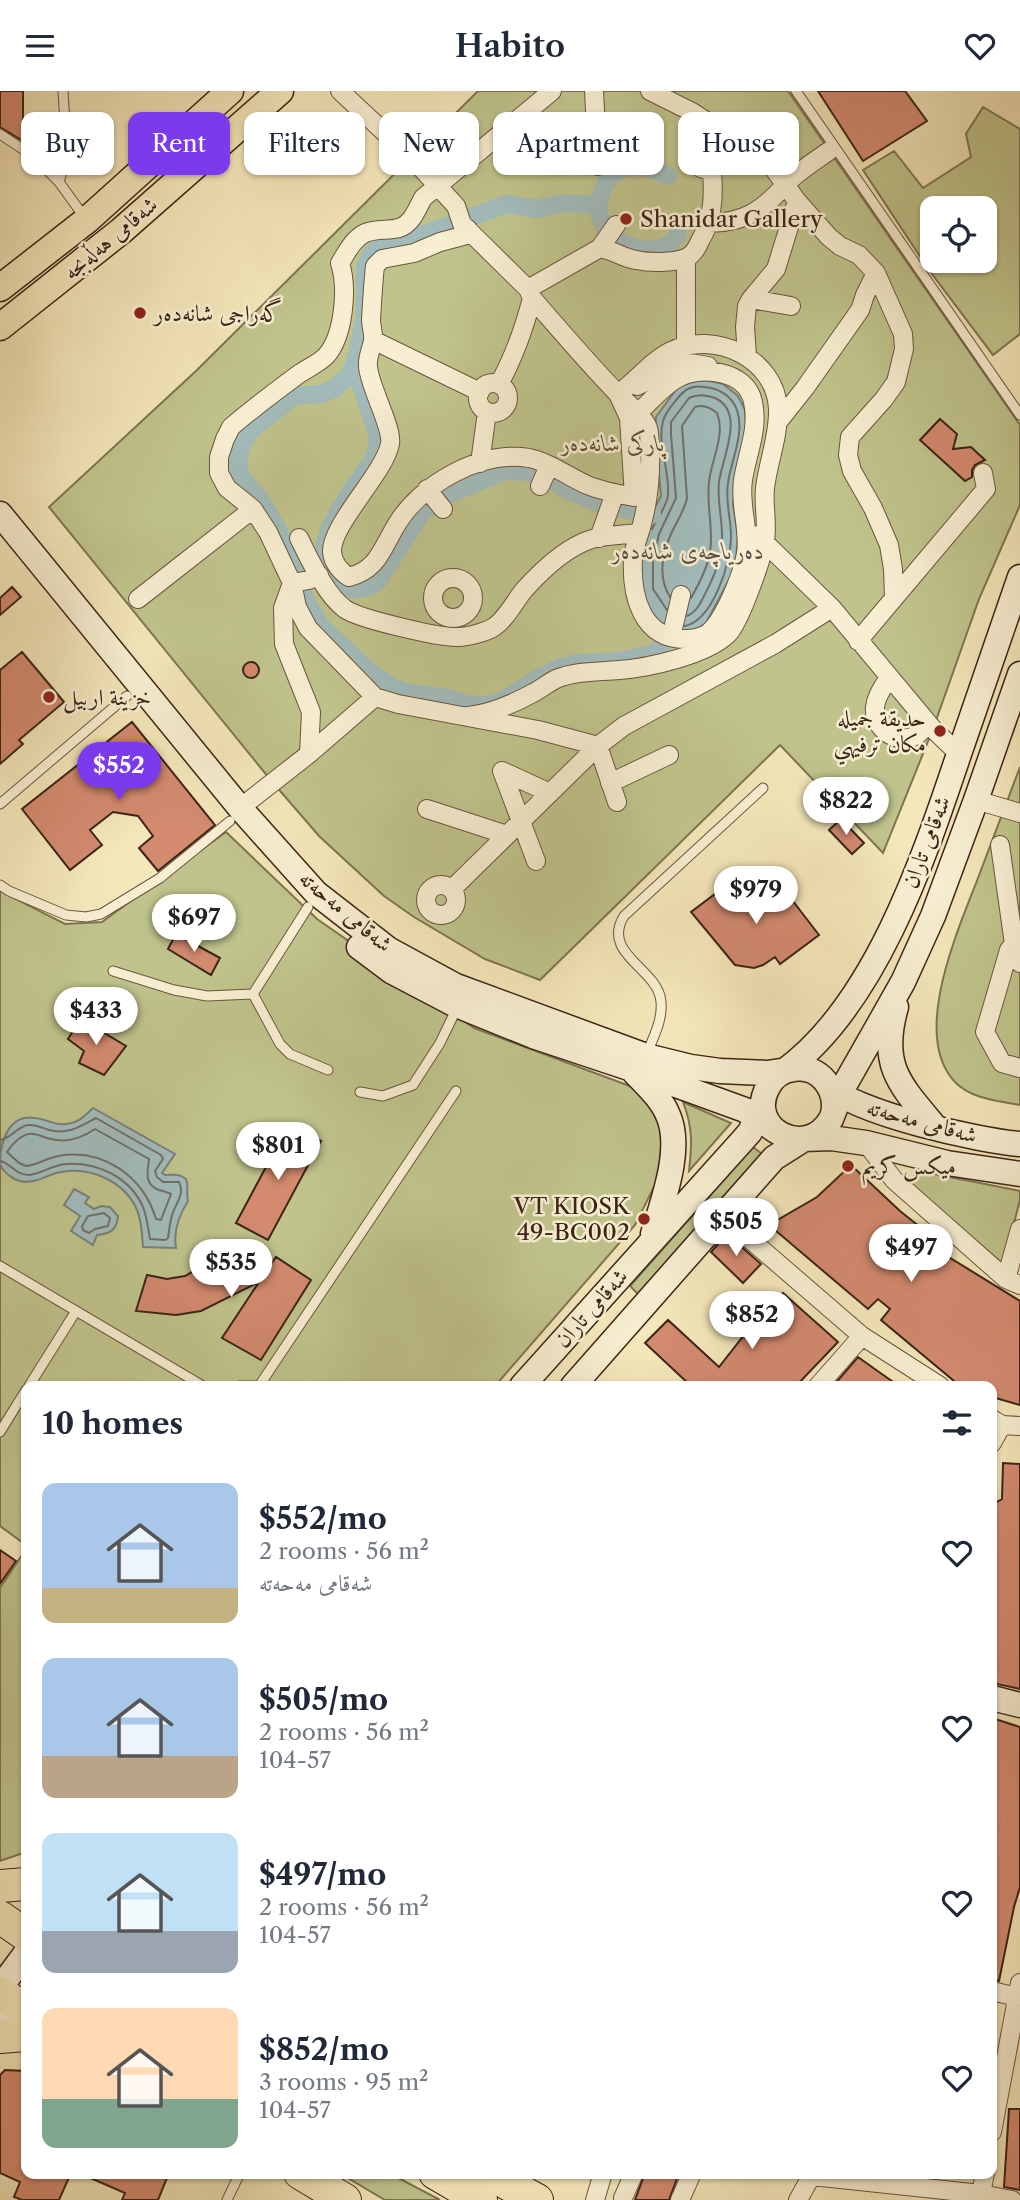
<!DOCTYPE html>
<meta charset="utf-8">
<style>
:root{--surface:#fff;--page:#f6f6f7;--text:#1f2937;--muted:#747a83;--accent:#7c3aed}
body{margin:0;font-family:"Libre Caslon Text",Amiri,serif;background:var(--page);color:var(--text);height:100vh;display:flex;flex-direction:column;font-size:26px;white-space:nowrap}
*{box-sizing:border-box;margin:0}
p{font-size:23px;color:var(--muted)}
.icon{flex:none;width:38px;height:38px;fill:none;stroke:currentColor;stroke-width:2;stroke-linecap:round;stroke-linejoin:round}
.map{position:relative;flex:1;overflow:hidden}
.drawer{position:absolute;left:21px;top:1290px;width:976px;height:798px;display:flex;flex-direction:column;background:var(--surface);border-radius:14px;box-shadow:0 2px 5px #0004}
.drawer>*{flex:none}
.hud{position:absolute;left:21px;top:21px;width:978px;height:63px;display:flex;gap:14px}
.tools{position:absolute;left:920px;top:105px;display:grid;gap:14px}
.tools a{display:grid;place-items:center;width:77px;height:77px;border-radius:14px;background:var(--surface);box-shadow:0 2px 5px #0004;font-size:35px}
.price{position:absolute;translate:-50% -60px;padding:0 16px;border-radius:24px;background:#fff;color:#222;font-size:23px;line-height:46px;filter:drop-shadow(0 2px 4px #0008)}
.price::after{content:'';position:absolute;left:50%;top:42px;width:21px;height:16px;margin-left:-10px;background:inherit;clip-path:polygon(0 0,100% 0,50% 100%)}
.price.selected{background:var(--accent);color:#fff}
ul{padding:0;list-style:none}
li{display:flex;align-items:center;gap:21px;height:175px;padding:0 21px}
li span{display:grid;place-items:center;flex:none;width:196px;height:140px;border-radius:14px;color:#555}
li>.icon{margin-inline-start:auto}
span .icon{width:84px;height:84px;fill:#fffc;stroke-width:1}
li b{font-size:30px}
h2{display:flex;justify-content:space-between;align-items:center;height:84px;padding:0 21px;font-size:30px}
.tag{padding:0 24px;border-radius:14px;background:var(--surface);box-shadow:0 2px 5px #0004;font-size:24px;line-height:63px}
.tag.selected{background:var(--accent);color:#fff}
header{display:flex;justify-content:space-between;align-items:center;height:91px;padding:0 21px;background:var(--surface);font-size:32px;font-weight:600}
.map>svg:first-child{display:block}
</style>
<header><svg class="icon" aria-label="menu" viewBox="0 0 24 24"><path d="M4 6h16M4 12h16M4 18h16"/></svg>Habito<svg class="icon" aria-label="heart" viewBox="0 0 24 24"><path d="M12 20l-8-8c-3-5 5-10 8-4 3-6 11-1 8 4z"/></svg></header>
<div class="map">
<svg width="1020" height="2109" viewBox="0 0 1020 2109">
<rect width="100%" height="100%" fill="#f4e7ba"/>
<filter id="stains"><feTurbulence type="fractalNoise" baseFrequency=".00286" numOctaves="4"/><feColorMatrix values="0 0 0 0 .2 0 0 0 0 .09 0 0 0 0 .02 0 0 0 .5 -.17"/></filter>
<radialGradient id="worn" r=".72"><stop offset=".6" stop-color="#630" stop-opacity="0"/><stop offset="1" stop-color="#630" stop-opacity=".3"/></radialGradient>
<path fill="#c0c48c" stroke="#7e7451" stroke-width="2" fill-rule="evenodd" d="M478,0H788L1020,334V414L979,508L933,638L883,762L780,654L540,889L485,868L414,826L384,805L319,745L269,687L49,416L197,279Z
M983,16L1020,38V243L993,264L929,179L863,79L894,60L923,97L971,66L966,43ZM933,117H985V170H933Z
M1020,676V1014C999,1010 971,1008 955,991C910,944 959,837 978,787C992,750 1006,713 1020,676Z
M226,741L317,828L474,937L635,997L649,1005L663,1041L658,1088L635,1134L495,1295H26V1454L0,1435V800L65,833L102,831Z
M683,1011L731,1032L689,1080C692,1053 693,1037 683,1011Z
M753,1056L762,1063L638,1203L630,1195Z
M924,1081L1020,1100V1109L1003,1173L914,1097L911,1089L915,1084Z
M26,1458V1761L0,1770V1497Z
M341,2083H391L440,2109H385Z"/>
<path fill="#a2bcbc" stroke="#797f7a" stroke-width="2" d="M706,289L723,293L738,305L745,319L746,335L735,392L733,413L738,445L736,467L730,487L706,532L696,539H668L651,526L635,482L644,437L661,405L655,343L656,326L678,296L685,290Z
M93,1017L175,1063L162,1082L165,1084C173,1084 178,1082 186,1088C189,1096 186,1102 188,1110C179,1124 173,1139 176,1157L143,1156C142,1143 142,1131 137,1119C125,1091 91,1075 61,1081C47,1083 35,1094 20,1090C12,1088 3,1081 0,1073C0,1050 9,1023 35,1027C47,1028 55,1035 66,1033C78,1032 85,1025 93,1017Z
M74,1098L89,1106L85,1112L94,1118L101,1115L110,1116L118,1125C117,1139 110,1143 97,1144L93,1154L71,1140L80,1125L64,1114Z"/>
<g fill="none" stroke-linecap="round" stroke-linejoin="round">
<path stroke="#6f7069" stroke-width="2" d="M652,438C657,428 667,415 668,404C670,380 657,354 663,330C665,322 672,314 677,308C685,298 692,294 704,296C719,297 732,305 737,319C745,343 731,369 728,392C725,411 731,427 731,445C731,472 713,529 685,535
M670,506C659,489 661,466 669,448C674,434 684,422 687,407L682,335L695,316C703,313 711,317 717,322C726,344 711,369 709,391C706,415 714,438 710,462C707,478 699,493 691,507
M667,519L653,498V469L659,443L676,407L671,343V331L689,307C697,303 707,304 715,307C746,321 722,367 719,391C717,410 722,426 722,444C723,465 715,483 706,501C701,511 697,521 687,525
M95,1038L149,1068C148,1079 143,1093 159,1099C163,1100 167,1101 171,1103L161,1129L156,1128C143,1085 103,1057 58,1065C47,1067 37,1074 26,1075L19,1072L7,1061C12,1053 23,1041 34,1043C40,1044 45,1047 51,1048C67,1052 82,1047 95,1038Z
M0,1049C11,1048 16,1036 28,1034C36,1033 42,1037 49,1039C68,1044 81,1035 96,1027L161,1064L163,1068L155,1080L157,1086L163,1091H179C185,1103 176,1112 172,1124C170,1132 169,1139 168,1147L165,1149L150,1148C148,1137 147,1126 143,1116C130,1086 97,1071 66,1073C52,1074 41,1083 29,1084C15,1084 11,1072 0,1070
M104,1122L110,1127L108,1135L95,1138L89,1142L83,1139L82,1135L88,1125Z"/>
<path stroke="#a2bcbc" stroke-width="18" d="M668,85C646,73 616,68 604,96C601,104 597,113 599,122C604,149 643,168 667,154C672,152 675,147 678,143
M599,114L564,112L537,118L507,113L424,143L382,154L372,162L365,176V225L356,268L351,282L334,298L320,303L294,305L250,340L240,358L238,373L240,385L260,408L286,452L305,508L320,534L369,580L391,595L405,601L452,608L469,614H490L502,610L538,587L561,576L578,572L619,570L652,563L661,557L668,539
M354,274L377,342C378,350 378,356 375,363C370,377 358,388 351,400C338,421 314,456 327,480C331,489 338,494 347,497C359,501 368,496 378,490L422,422L443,406L505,380L528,381L554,390L567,399L600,413L652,424"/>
</g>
<path fill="#d38a6f" stroke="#3c2416" stroke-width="2" d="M0,0H23V50L0,36Z
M818,0H905L927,30L863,70Z
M940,328L957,343L953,358L971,356L985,369L975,374L972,379V386L965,390L920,349Z
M12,496L21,506L0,524V507Z
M22,561L64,611L19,649L23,653L0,673V579Z
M243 579a8 8 0 1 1 16 0a8 8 0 1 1-16 0Z
M132,631L215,734L158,780L139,757L153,745L138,725L113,721L90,739L102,754L70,779L22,718Z
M841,728L864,752L852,763L829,739Z
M776,788L819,844L780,873L775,866L763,874L754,877L735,874L691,821L723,797L738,816Z
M176,843L220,867L211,884L168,858Z
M81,928L126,955L104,984L79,972L84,960L68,948Z
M289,1033L321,1050L268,1149L236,1132Z
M851,1074L900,1120L930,1144L926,1152L1020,1210V1314L992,1306V1295H960L881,1229L890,1218L878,1208L868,1218L769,1134L817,1106Z
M727,1143L761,1173L743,1192L711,1161Z
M216,1161L261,1188L276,1166L311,1189L261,1269L222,1247L259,1191L201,1220L176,1224L136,1220L147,1184L167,1188L185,1185L202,1175Z
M783,1202L838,1251L796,1295H691L645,1252L668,1229L719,1276L741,1248Z
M858,1266L879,1281L899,1295H833Z
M1003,1372L1020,1373V1598L992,1592V1450L995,1412L1002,1408Z
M0,1459L16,1470L0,1493Z
M992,1627L1020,1636V1796L1014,1816L999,1890L992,1889Z
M5,1979L26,1980V2082H71L59,2109H22L14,2106L20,2091L0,2082V1984Z
M1009,2018H1020V2099L1004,2096Z
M79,2082H169L158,2109H122L125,2102Z
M645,2082H679L669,2109H635Z"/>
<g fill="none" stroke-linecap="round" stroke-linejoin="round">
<g stroke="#6a553f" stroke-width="11">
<path id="lane" d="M796,0L1020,324
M0,43L33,65L59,91L85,127
M59,91L67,65L63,0
M0,713L127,605
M0,794L9,800L66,824L86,826L101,823L160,787L230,730
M113,880L174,899L207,905L253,903L280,953L290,963L328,979
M253,903L308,816
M646,964C654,946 665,924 660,905C652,876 602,861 624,825L763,697
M360,1001L383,1005L413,994L440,952L454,923V915
M0,1175L203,1295
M29,1295L76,1220
M239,1295H255
M259,1295L456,1000
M0,1341L26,1299
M227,2109L240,2082"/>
</g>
<g stroke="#6a553f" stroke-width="20">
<path id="street" d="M340,0L412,67L456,115L462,133L528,198L532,207C560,239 587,271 617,302C627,313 642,322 648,337C650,343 649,352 650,358C651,384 648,412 641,437C638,447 634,456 633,467C631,504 641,549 687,548C693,548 701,546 707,543C724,530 742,484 746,463C750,439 739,414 743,389C747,363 759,338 753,311C747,280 702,274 678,287C663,295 650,311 638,322
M552,0L423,107C417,118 412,133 399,137C387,140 377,137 365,142C353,148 347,161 340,172C348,197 344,245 326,265C319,272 308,277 299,283C276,300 253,317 231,336L225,348L219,366V382L227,397L253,418L268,441L292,492L297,516L308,537L375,606L398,613L538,639L598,655L617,711
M594,0L598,75
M650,0L692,21L769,71L797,110L829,146L840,155L859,164L876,182L903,243L904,258L896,291L884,308L850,346L848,364L852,380L873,417L889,454L893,478L894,506
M709,132C744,132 763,119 785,94C797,81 815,70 829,60
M468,138L463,145L440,151L414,162L382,168L375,175C373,193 372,211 371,229C371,235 374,243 373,250C371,259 367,266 368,276C370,297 393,337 390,353C384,383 331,433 332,461C333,472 341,481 349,486C378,479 382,457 397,433C421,393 481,359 529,367C549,371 569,386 587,394C602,400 618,403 634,406L629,327L618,303C636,290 651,270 671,260C714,239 776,267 778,318C779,345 768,371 765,397C763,414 768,432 765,450C762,468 740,531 728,543C707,564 648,577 619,579C598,581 575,580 556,588C548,592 541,598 533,602C513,613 492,622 469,625
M600,157L616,134
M686,167V254
M528,198L600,157C613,159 623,167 636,169C650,172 672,172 686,167C693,164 697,157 700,150C713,128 714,106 712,81L701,77L692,21
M751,208L791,215
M373,249L480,301
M747,265L745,236L747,215L751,208L776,178L797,110
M478 307a15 15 0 1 1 30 0a15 15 0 1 1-30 0Z
M499,293C514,266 524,238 532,207
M637,295L684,271L708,275
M778,331L805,297L860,219L865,204L876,182
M480,372L487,321
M540,395L549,375
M427,398L443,418
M757,444L832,517L933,638L959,663
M299,447C310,469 325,503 345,518C359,528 441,547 458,546C468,546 486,541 494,536C506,528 515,510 524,499C542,479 566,456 592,448C606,444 624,444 639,442
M599,447L615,402
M433 507a20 20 0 1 1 40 0a20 20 0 1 1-40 0Z
M138,508L253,418
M671,546L681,504
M858,550L986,398L983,382
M889,586C884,595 876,605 875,616C873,638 897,655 917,644C921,641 925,636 929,633
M309,663L311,621L284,553L283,517L292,492L309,489L319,484
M610,692L669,664
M976,709L1020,722
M240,717L309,663L375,606
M427,718L507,744
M1000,754L1014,853L1020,872
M536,770L502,680L550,702
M426 809a15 15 0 1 1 30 0a15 15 0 1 1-30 0Z
M452,798L598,655L624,635L775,553L832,517
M1020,852L1014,853L1009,859L985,941L1002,972L1020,977
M866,1052L894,1089L1006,1188L1020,1194
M723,1125L862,1245L940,1295
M1006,1188L1020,1138
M818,1295L862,1245
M992,1328L1002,1334L1020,1335
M992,1352L1002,1334
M992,1900L1017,1906
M992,2041L1020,1892
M812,2085L981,2103L1012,2109
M981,2103L985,2082
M623,2107L634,2082
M595,2109L603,2082
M680,2109L692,2082
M798,2109L813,2082"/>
</g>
<g stroke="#3c2416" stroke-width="27">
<path id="secondary" d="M0,423L240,717L316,802L388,858L456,895L646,965L691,976L720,980L767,982L794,978
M359,856L391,880L454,913L533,945L632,978L745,1019L776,1040
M896,916C879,975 900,994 936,1037
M634,981C646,994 661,1007 668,1024C683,1058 663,1109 653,1143
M783,981C875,915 924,767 959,663C979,604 1000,545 1020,486
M829,995C855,1022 980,1050 1020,1053
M833,1023C838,999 820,974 794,978C783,979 773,986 768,996C745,1037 806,1071 831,1028L844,995L903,891L933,825L976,709L1020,583
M522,1295L743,1049L750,1041L763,1011
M573,1295L774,1067L804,1048L831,1047L866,1052L947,1072L1020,1083
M992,1607L1020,1614
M0,1897L26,1862
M0,1929L26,1908"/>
</g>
<g stroke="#3c2416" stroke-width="29">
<path id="primary" d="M0,197L87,129L230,0
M0,236L121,140L280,0"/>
</g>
<g stroke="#3c2416" stroke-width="34">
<path id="highway" d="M0,1795L26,1793
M0,1826L26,1844
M0,1902L26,1918
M0,1946L26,1944
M300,2082L345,2109
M435,2082L481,2109
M488,2082L537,2109"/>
</g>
<use href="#lane" stroke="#f8efd2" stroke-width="9"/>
<use href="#street" stroke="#f8efd2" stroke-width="18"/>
<use href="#secondary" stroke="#f8efd2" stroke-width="24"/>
<use href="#primary" stroke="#f4e7ba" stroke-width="26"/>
<use href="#highway" stroke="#f4e7ba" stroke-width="32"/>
</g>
<g fill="#8f2418" stroke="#f8efd2" stroke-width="2.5">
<circle cx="626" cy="128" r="7"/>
<circle cx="140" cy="222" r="7"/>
<circle cx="49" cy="606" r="7"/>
<circle cx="940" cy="640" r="7"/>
<circle cx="848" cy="1075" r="7"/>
<circle cx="644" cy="1128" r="7"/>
</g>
<g text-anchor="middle" stroke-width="5" stroke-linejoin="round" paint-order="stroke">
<g font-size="23" fill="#3c2416" stroke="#f8efd2" text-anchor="start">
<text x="640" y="136">Shanidar Gallery</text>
<text x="154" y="230">گەراجی شانەدەر</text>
<text x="63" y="614">خزينة اربيل</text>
<text x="926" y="635" text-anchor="end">حديقة جميله<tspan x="926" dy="26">مكان ترفيهي</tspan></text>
<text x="862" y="1083">ميكس كريم</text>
<text x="630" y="1123" text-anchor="end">VT KIOSK<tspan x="630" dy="26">49-BC002</tspan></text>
</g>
<g font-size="23" fill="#3c2416" stroke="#f8efd2">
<text transform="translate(110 147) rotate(-40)" y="8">شەقامی هەڵەبجە</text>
<text transform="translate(926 751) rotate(-69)" y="8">شەقامی تاران</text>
<text transform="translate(346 820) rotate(40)" y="8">شەقامی مەحەتە</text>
<text transform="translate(922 1030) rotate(15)" y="8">شەقامی مەحەتە</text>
<text transform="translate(591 1217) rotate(-48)" y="8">شەقامی تاران</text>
</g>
<g font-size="23" font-style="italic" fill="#5d4c34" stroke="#f8efd2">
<text x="613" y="360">پارکی شانەدەر</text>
</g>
<g font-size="24" font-style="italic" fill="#5b5248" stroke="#f8efd2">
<text x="688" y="468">دەریاچەی شانەدەر</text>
</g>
</g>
<rect width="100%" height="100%" filter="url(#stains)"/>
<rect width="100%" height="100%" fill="url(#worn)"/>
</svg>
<div class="tools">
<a><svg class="icon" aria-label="locate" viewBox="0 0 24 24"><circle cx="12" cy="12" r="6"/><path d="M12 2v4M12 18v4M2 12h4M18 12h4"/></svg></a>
</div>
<b class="price selected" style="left:119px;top:711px">$552</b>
<b class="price" style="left:846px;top:746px">$822</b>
<b class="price" style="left:756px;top:835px">$979</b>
<b class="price" style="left:194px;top:863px">$697</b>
<b class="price" style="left:96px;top:956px">$433</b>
<b class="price" style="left:278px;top:1091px">$801</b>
<b class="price" style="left:736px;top:1167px">$505</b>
<b class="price" style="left:911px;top:1193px">$497</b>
<b class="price" style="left:231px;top:1208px">$535</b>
<b class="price" style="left:752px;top:1260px">$852</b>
<div class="hud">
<a class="tag">Buy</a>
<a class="tag selected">Rent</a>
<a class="tag">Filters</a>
<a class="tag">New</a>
<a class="tag">Apartment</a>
<a class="tag">House</a>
</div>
<section class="drawer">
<h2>10 homes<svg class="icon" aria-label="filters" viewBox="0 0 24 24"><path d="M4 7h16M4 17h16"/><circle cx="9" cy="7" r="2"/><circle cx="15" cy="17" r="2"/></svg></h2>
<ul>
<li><span style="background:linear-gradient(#a9c7e8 75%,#c2b280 0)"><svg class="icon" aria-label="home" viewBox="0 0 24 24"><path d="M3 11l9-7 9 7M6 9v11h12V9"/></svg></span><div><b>$552/mo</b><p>2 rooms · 56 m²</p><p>شەقامی مەحەتە</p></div><svg class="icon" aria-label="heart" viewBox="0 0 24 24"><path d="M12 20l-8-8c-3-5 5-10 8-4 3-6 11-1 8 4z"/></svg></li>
<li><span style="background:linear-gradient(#a9c7e8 70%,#b9a48a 0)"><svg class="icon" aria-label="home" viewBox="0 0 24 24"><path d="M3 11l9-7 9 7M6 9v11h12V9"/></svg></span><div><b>$505/mo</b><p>2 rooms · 56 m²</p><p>104-57</p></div><svg class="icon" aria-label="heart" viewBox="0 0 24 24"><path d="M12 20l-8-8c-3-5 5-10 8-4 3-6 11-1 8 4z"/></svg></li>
<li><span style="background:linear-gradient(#bfe0f5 70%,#9aa5b1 0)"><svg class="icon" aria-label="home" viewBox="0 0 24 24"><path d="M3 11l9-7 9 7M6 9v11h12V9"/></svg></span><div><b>$497/mo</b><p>2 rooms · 56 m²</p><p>104-57</p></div><svg class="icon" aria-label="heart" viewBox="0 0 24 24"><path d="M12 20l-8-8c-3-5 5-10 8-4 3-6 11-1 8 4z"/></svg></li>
<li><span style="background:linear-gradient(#ffd9b3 65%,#7fa58c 0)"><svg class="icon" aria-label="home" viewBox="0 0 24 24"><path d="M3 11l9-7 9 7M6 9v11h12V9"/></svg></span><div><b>$852/mo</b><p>3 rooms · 95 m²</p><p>104-57</p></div><svg class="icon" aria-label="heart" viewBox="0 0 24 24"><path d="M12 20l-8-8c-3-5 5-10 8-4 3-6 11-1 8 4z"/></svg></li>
</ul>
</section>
</div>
